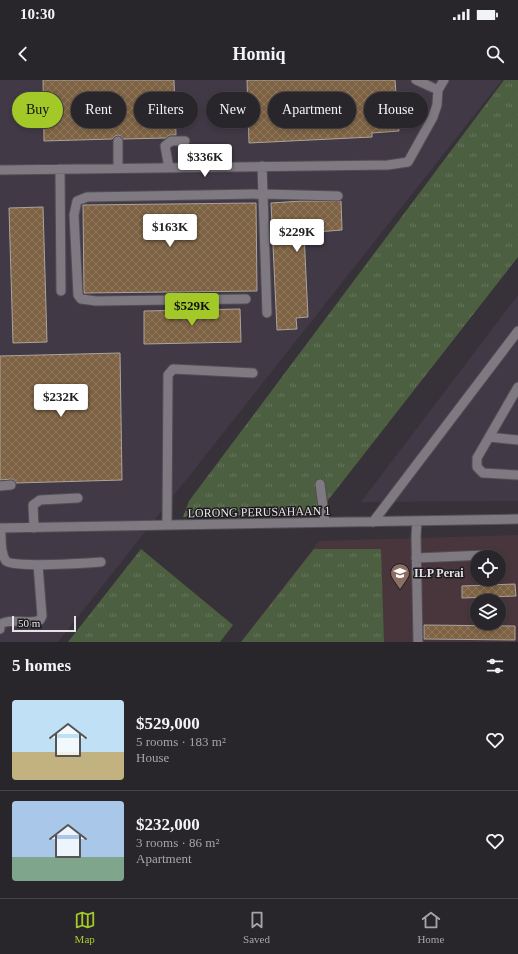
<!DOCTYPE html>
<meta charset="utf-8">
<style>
:root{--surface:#29262b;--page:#353237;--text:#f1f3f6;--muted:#a5a5a9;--line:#454347;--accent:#a2c928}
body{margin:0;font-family:Georgia,serif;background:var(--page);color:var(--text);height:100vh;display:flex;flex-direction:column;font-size:15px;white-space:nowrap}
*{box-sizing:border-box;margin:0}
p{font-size:13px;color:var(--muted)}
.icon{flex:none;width:22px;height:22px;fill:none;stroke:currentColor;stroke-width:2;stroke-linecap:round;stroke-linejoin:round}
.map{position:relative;height:562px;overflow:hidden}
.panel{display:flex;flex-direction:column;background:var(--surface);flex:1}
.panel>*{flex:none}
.hud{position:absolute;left:12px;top:12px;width:494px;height:36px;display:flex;gap:8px}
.controls{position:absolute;left:470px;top:470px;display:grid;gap:8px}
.controls a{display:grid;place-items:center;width:36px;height:36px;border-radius:50%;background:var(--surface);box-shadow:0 2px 6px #0003,0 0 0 1px var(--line);font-size:20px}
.scale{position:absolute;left:12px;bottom:10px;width:64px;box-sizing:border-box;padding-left:4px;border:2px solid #e6e3e8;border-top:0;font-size:11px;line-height:14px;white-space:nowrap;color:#e6e3e8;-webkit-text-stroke:3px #1d1b1e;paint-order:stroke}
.price{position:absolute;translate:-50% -34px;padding:0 9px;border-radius:4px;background:#fff;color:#222;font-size:13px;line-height:26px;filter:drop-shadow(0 1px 2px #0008)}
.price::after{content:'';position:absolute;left:50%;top:24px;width:12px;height:9px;margin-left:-6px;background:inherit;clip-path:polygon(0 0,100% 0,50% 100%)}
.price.active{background:var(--accent);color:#111}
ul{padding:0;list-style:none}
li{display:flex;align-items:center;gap:12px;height:100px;padding:0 12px}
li+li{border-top:1px solid var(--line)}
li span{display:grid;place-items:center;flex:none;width:112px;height:80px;border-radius:4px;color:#555}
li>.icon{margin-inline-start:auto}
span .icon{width:48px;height:48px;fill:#fffc;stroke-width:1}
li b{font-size:17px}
h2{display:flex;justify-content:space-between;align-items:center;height:48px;padding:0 12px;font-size:17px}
.pill{padding:0 14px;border-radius:18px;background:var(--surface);box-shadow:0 2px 6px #0003,0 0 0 1px var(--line);font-size:14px;line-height:36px}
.pill.active{background:var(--accent);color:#111}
.status{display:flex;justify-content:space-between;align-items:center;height:28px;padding:0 20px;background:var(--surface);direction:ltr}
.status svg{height:11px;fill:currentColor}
header{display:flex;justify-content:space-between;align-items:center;height:52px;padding:0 12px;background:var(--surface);font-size:18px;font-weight:800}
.tab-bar{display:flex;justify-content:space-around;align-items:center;height:56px;border-top:1px solid var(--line);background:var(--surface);font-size:11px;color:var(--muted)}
.tab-bar a{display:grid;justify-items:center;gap:2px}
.tab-bar .active{color:var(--accent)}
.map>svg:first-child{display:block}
</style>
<div class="status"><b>10:30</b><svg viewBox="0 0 49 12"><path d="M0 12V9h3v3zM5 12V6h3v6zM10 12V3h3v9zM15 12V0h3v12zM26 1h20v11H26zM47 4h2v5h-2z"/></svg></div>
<header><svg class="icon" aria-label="back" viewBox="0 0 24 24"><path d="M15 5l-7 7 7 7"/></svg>Homiq<svg class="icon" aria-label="search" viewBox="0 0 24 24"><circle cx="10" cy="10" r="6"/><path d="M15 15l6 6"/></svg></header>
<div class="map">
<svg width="518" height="562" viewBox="0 0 518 562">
<defs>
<pattern id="grass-tufts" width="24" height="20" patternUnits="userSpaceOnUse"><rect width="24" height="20" fill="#4c5f40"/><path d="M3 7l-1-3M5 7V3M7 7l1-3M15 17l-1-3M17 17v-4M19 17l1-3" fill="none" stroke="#66765c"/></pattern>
<pattern id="building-cross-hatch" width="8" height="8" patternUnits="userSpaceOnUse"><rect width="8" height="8" fill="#7d6243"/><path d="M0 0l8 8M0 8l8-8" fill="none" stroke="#8f785e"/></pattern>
</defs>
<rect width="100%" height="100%" fill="#373239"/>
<path fill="#423946" d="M0,0H502L58,562H0Z
M518,215V421L361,422Z"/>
<path fill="#49363d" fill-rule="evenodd" d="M518,455V562H241L319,461ZM477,477H499V499H477ZM477,521H499V543H477Z"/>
<path fill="url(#grass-tufts)" d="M504,0H518V177L318,433L183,437L189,421Z
M141,469L233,545L220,562H68Z
M314,469H381L384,562H241Z"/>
<path fill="url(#building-cross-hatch)" stroke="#aba49c" d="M43,0H174L176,55H170L166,58L123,59L121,56L118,55L115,56L112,59L44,61Z
M247,0H395L399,51L372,53V57L249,63Z
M302,121H341L342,150L304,153L308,237L296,238L297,249L277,250L271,123Z
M256,123L257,211L84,213L83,125Z
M43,127L47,262L13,263L9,128Z
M240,229L241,262L144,264V231Z
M120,273L122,400L16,403L13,399L0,400V276Z
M515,504L516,516L462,518V506Z
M424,545L515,546V560L424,559Z"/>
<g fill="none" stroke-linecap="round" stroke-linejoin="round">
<g stroke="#534e54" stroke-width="11">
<path id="minor" d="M416,0L438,10
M118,61V88
M262,86L267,233
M169,88L165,66L171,61H185
M60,89L61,211
M0,90L388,85L408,82L433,37L437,25L438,10L444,0
M246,219L96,221L81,219L78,215L74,135L77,121L87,117L263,114L338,116
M518,307L477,378V387L483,393L518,395
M489,357L518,360
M320,404L325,442
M0,406L11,405
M417,441L416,456L418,562
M373,442L518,251
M167,445L168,295L173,289L253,293
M0,448L518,439
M1,448C1,458 0,473 6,481C12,488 87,483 101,482
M34,448L33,425L40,420L78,418
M416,478L486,475
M0,549V545C8,537 29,545 40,540L42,536L38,485"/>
</g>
<use href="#minor" stroke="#7f7981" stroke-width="9"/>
</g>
<defs>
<g id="university-pin" transform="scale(1)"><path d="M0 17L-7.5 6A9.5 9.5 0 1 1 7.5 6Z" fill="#8d6e63" stroke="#1d1b1e"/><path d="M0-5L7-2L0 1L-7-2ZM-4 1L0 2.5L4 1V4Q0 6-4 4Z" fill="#fff"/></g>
</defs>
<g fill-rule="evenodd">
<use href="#university-pin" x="400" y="493"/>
</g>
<g text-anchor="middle" stroke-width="3" stroke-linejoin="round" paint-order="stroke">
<g font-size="12" fill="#e6e3e8" stroke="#1d1b1e">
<text transform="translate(259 432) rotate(-1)" y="4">LORONG PERUSAHAAN 1</text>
</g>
<g font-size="12" font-weight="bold" fill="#e6e3e8" stroke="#1d1b1e" text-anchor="start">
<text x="414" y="497">ILP Perai</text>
</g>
</g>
</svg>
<div class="controls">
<a><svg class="icon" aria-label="locate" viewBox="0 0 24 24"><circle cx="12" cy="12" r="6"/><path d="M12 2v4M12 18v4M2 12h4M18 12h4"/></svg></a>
<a><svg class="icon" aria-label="layers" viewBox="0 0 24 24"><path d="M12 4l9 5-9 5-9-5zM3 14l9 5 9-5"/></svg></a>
</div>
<div class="scale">50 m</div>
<b class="price" style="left:205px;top:98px">$336K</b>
<b class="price" style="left:170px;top:168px">$163K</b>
<b class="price" style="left:297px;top:173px">$229K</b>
<b class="price active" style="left:192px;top:247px">$529K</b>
<b class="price" style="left:61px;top:338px">$232K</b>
<div class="hud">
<a class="pill active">Buy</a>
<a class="pill">Rent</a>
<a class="pill">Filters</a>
<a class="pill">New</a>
<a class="pill">Apartment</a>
<a class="pill">House</a>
</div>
</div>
<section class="panel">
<h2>5 homes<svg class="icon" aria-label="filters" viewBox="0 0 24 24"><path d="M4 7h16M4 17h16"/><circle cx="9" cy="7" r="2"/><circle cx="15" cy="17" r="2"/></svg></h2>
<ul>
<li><span style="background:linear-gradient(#bfe0f5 65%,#c2b280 0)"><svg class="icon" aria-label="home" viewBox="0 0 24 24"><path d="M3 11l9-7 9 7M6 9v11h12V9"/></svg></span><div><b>$529,000</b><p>5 rooms · 183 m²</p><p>House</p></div><svg class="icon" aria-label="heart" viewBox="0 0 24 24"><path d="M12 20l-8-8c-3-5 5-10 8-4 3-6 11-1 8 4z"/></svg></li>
<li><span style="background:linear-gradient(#a9c7e8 70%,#7fa58c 0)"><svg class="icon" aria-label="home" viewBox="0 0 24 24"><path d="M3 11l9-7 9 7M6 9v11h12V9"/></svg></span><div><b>$232,000</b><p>3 rooms · 86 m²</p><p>Apartment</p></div><svg class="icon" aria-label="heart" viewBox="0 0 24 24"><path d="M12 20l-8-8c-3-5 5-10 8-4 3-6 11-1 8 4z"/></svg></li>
</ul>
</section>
<nav class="tab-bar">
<a class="active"><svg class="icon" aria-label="map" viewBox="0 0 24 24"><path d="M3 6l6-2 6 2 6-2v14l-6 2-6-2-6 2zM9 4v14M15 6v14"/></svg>Map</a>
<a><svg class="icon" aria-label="saved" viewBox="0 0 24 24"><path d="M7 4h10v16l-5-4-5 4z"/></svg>Saved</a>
<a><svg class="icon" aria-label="home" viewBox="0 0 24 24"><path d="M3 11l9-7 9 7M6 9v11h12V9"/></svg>Home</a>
</nav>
